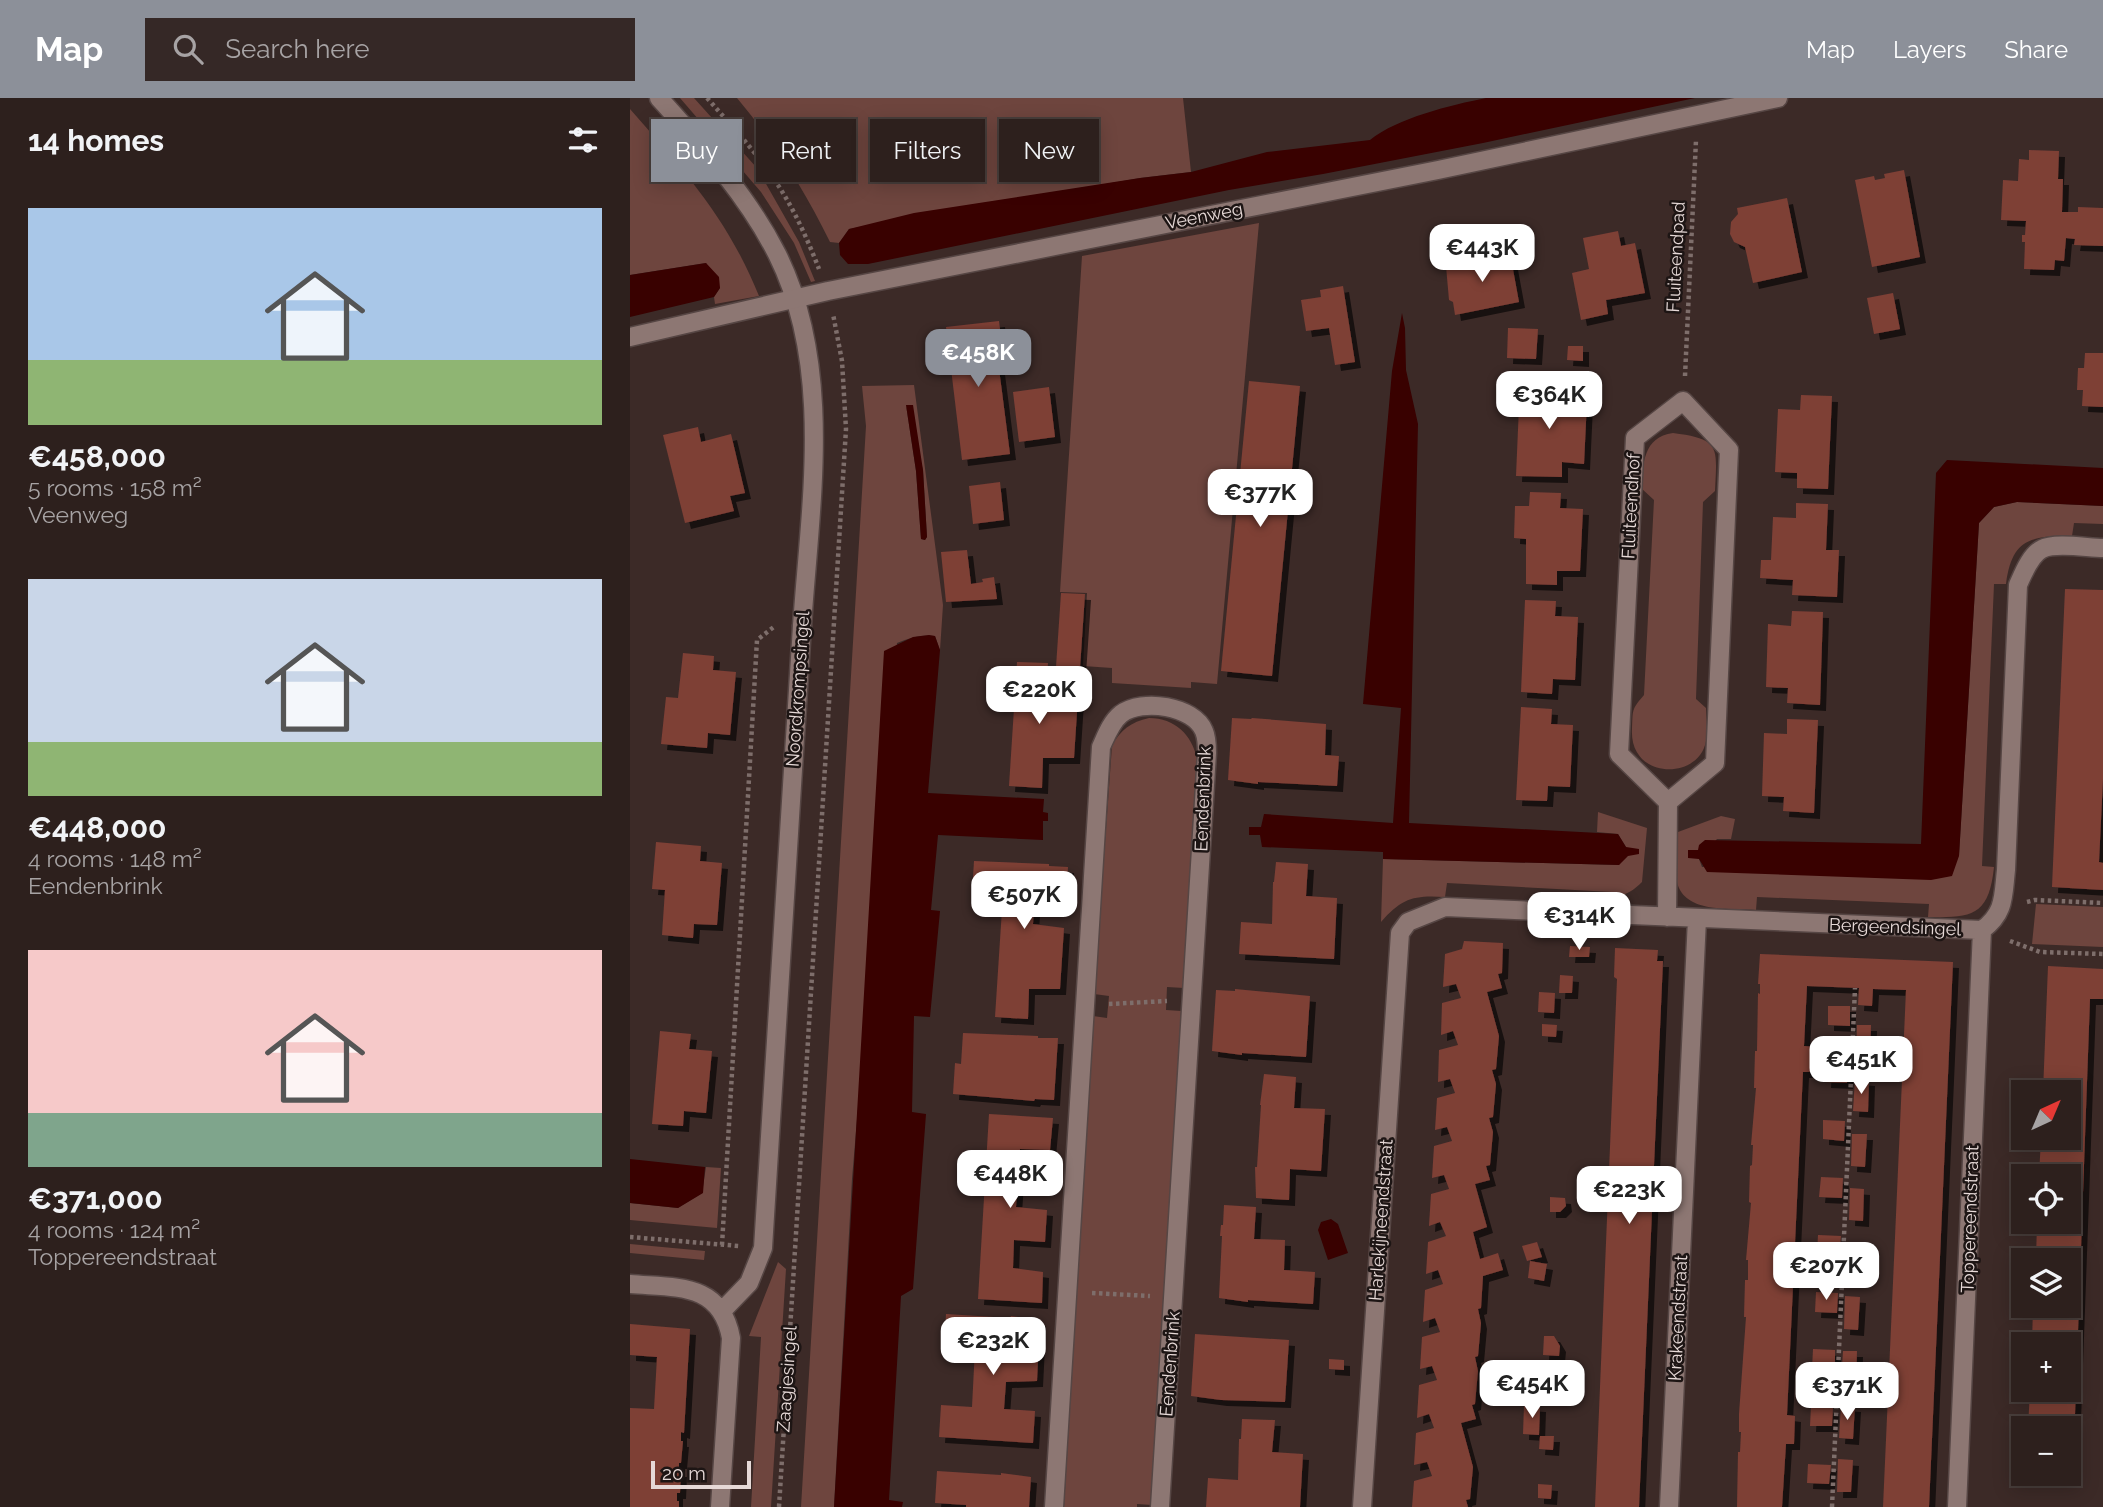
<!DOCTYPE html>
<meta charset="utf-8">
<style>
:root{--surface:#2d201d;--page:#352826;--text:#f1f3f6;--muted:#a7a3a4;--line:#483e3b;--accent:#8c9099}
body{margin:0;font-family:Raleway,sans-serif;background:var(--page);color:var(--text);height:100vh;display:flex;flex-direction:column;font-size:26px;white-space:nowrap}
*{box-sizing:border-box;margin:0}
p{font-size:23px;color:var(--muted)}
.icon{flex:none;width:38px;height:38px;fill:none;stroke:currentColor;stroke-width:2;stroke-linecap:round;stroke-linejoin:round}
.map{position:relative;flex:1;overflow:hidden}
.sheet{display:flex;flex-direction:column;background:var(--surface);width:630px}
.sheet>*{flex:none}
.top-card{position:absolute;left:21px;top:21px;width:665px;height:63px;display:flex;gap:14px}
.needle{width:46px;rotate:44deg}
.fabs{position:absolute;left:1381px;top:982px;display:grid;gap:14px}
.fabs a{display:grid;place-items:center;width:70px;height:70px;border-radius:0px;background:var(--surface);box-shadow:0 4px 18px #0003,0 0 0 2px var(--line);font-size:35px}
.scale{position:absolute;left:21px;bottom:18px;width:100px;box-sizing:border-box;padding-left:7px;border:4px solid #e6d9d7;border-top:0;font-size:19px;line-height:24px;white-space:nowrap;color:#e6d9d7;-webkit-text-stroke:5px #1d1514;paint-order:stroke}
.price{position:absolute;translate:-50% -60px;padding:0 16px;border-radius:14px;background:#fff;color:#222;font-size:23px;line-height:46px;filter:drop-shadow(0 2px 4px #0008)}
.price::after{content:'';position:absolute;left:50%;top:42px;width:21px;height:16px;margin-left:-10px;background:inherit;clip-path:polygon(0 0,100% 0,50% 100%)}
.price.on{background:var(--accent);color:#fff}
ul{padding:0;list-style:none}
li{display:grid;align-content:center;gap:14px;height:371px;padding:0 28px}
li span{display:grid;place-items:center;height:217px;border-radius:0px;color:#555}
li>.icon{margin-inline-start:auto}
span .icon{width:126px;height:126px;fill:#fffc;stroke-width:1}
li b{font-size:30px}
h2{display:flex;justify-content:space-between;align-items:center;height:84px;padding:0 28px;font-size:30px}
.tag{padding:0 24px;border-radius:0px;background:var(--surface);box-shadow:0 4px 18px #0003,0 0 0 2px var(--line);font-size:24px;line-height:63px}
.tag.on{background:var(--accent);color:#fff}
header{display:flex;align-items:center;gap:42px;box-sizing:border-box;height:98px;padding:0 35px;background:var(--accent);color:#fff}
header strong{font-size:33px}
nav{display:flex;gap:38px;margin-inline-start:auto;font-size:24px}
.search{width:490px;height:63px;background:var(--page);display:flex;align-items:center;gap:18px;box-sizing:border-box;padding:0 24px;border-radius:0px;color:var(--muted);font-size:26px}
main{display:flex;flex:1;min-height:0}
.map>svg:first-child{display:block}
</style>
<header>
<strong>Map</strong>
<div class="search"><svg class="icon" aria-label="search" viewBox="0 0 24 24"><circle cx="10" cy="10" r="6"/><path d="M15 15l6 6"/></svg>Search here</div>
<nav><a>Map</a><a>Layers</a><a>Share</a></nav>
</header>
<main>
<section class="sheet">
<h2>14 homes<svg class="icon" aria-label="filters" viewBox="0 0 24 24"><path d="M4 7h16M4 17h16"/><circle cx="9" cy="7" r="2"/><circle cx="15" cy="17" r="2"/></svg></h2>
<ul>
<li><span style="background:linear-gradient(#a9c7e8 70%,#8fb573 0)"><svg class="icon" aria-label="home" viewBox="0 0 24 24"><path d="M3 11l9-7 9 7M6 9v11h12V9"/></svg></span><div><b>€458,000</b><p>5 rooms · 158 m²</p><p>Veenweg</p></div></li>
<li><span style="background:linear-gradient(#c9d6e8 75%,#8fb573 0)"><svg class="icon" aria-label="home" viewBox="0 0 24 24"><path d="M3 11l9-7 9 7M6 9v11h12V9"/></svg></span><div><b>€448,000</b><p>4 rooms · 148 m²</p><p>Eendenbrink</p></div></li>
<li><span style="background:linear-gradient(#f6c9c9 75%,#7fa58c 0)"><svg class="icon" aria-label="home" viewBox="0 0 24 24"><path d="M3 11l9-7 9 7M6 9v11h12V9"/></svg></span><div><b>€371,000</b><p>4 rooms · 124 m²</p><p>Toppereendstraat</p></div></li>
</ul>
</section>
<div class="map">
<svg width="1473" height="1409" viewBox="0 0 1473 1409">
<defs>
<filter id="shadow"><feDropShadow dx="6" dy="6" stdDeviation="0" flood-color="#0009"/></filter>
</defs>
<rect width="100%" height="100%" fill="#3c2a27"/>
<path fill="#6e453e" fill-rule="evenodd" d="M50,0H64L127,70L169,144L185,183L181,184L164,145L131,94Z
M107,0H553L561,74L510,80L219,131L209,145L200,144C173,89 146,47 107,0Z
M0,11C55,74 97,119 129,198L85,206L84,199L90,190L76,165L0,177Z
M629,125L587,586L561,584V590L482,585V570L453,568L457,495L430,494L452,158Z
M284,287L313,507L310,552L305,538C292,536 280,540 267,545L222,1081L204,1409H171L236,328L232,288ZM276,307L293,372L297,439L295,442L291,441L286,373Z
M1043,335C1091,341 1087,349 1085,393L1073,404L1066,601L1076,610C1076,621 1078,633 1076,643C1069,683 999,682 1002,631C1003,612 1001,612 1014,597L1024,402L1011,390C1013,366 1013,339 1043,335Z
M1387,404L1473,408V426L1444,425L1442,438C1401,438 1382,440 1376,486H1364L1352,768L1364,769C1359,818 1342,820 1298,819L1299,806L1127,799L1126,812C1102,810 1054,816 1047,784C1044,769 1048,749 1048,734L1091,718L1105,721L1101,741H1087L1069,761L1072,769L1329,758L1349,425L1364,409Z
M519,620C545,620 562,637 567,661L554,890L537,889L536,912L551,913L522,1407L507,1406V1409H434L463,918L477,920L479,898L464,896L482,648C490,632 501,624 519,620Z
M968,714L1017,730L1012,784C1004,792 995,799 982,798V794L817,785L815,799C784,797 772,800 751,824L753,761L989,767L996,749L988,736L967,734Z
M1406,806L1473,809V849L1402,846Z
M76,1069L91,1070L87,1130L0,1122V1105L48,1110L72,1095Z
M0,1146L75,1153L74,1162L0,1155Z
M148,1164L156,1171L141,1409H121L131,1239L119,1238Z"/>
<path fill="#390100" d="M856,0H1065L853,45L693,76L599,92L238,166H218L210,157L209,145L219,131L284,115L510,80L561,74L637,54L740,42C767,20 821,7 856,0Z
M76,165L89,179L90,190L84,199L0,219V177Z
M772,215L775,230L776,272L788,326L779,725L988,736L996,749L1009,751V756L998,758L989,767L753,761V754L632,749L630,737H619V729H631L634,716L763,725L771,610L733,606L762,273Z
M276,307H283L293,372L297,439L295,442L291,441L286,373Z
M1317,362L1473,370V408L1387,404L1364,409L1349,425L1329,758L1322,778L1301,782L1077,774L1069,761L1058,760V752H1068L1069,747L1075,742L1291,746L1306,375Z
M299,537L305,538L310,552L298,695L414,701L413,714L418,715V723H413V742L308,737L301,812L310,813L300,919L284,918L282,1014L296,1016L283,1191L271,1198L259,1402L273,1404L272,1409H204L254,553L283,539Z
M0,1061L75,1069L73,1095L48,1110L0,1105Z
M701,1121L708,1126L718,1155L698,1162L688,1132L691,1124Z"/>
<path fill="#7e3f36" filter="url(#shadow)" d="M1399,52L1429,53L1428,81H1433L1432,114H1448V109L1473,110V148L1444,147L1445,141L1436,140L1434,163L1425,162L1424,172L1394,171L1395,144H1392V137H1395L1396,123L1371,122L1373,82L1388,83L1389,61L1399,62Z
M1274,72L1290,159L1242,169L1225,82L1244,78L1245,82L1255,80L1254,76Z
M1157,100L1172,174L1123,185L1115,149L1104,144L1100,136L1101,124L1108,116L1107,110Z
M988,133L991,148L1005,145L1015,195L976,202L978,216L951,222L942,175L959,171L953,140Z
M880,155L889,204L825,217L823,204L819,202L816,168Z
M713,188L725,264L705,267L699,230L676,233L671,202L691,199L690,192Z
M1263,195L1270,231L1244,236L1237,200Z
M369,223L373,255H367L380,356L332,362L316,229Z
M878,230L908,231L906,261L877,260Z
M938,248H953V263L937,262Z
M1455,255H1473V309L1452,308L1453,292H1447L1448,270H1454Z
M619,283L670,288L642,578L591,573Z
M890,285L935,287V302L957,303L954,366L932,364V379L886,378Z
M419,289L425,339L389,344L383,294Z
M1171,297L1202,298L1198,391L1167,390V375L1145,374L1148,311L1170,312Z
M68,329L71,344L101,336L115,395L100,398L104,413L55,425L33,337Z
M370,384L374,422L343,426L339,388Z
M900,394L931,395L930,410L953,411L950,473H927V487L896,486V441L884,440L885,408H899Z
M1166,405L1198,406L1196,452H1209L1207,499L1162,497L1163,482L1130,480L1131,462H1141L1143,419L1166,420Z
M337,452L341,486L353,484L352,481L364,479L367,501L316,504L311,454Z
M1435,491L1473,492V681L1469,764L1473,765V792L1422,789Z
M431,495L455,496L450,570L426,569Z
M895,502L926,503L925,518L948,519L945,582L923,581L922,596L891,594Z
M1162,513L1193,514L1190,607L1157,605L1158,590L1136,589L1138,526L1161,528Z
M53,555L84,558L83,572L106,574L100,637L78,635L77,650L31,646L36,599L48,600Z
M387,564L418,565L416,595L448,599L444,660H413L412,690L379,688Z
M891,609L922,611L921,626L943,627L940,689L918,688L917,703L886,702Z
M602,620L621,621L622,620L696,626L695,657L709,658L707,688L628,684V686L598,682Z
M1157,621L1188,622L1184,715L1153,713L1154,699L1132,698L1134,635L1157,636Z
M26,744L71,748L70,763L92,765L87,827L64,826L63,840L32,837L35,792L22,791Z
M344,763L419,766V768L438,769L436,801L405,799L403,826L434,830L430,891H399L398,921L365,919L373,796L342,795Z
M646,764L678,766L676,798L707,800L704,861L609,856L611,824L642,826L643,784H644Z
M834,843L873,845L872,875L868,876L872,890L857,894L869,938L866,971L862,972L866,986L863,1019L859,1020L863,1034L860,1067L856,1068L860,1082L845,1086L857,1129L843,1134L850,1161L868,1155L873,1172L853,1178L851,1210L848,1211L851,1225L848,1258L845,1259L848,1273L845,1306L842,1307L846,1321L831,1325L843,1369L840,1401L836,1402L838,1409H782L784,1383L802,1378L797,1364L784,1367L786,1335L804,1330L799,1316L787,1320L789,1287L807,1282L802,1268L790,1271L792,1239L810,1234L805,1220L793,1224L795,1192L813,1186L808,1172L796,1176L798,1144L816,1138L810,1124L799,1128L801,1096L819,1091L814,1077L802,1080L804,1048L822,1043L817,1029L805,1032L807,1000L825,995L820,981L808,984L809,952L828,947L823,933L811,937L812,905L831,900L826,886L813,889L815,856L832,851Z
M940,848L960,849L959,859H939Z
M985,850L1028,852L1027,863H1033L1009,1409H965L987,881L984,879Z
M1130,856L1323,864L1299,1409H1253L1276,892L1243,891L1242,908L1228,907L1229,890L1177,888L1174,948L1187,949L1186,974H1173L1157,1317L1165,1318L1164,1346H1156L1152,1409H1107L1108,1354H1110L1111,1334H1109V1316L1116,1219H1114L1115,1182H1118V1162H1116L1121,1105L1119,1104L1120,1068L1122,1067L1123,1047H1121L1126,990H1124L1125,953H1127L1128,895L1130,896V886H1128Z
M1418,868L1473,871V901H1460L1443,1372H1438V1330H1398L1400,1292H1438V1246H1402L1403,1208H1438V1162H1406L1407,1124H1438V1078H1409L1411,1040H1438V994H1413Z
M930,877L943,878L942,895H929Z
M605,891L680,898L676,959L612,955V957L582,953L586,892L605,893Z
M909,894L925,895L924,915L908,914Z
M1198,908H1220V928L1198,927Z
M912,926L927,927L926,939L912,938Z
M1227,927H1241L1240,960L1226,959Z
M30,933L61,936L59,951L82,953L76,1015L54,1013L53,1028L22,1026Z
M333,935L408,938V940H428L424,1002L405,1001L404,1003L323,996L325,965L331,966Z
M1196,965L1218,966L1217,985L1195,984Z
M634,976L666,979L664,1010L695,1011L691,1073L660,1071L659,1102L626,1100L625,1069H627L631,1007H630Z
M1225,981L1239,982L1238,1014L1223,1013Z
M359,1016L423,1020L420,1052L390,1051L386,1109L417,1112L415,1144L384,1142L383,1170L413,1174L412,1205L348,1201Z
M1193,1022L1215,1023L1214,1043L1193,1041Z
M1222,1036H1237L1235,1069L1221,1068Z
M1191,1079L1213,1080L1212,1100L1189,1099Z
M1220,1090L1234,1091L1233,1123L1219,1122Z
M920,1099L935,1100L936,1108L930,1114H920Z
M594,1107L626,1109L624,1141L655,1142L654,1172L685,1174L683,1206L618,1202V1204L589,1200L592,1138H590L591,1127H593Z
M1188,1137L1211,1138L1209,1157L1187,1156Z
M907,1144L912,1159L897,1163L892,1148Z
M1217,1144L1232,1145L1231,1177H1216Z
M900,1163L917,1166L914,1183L898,1180Z
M1186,1194L1208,1195L1207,1215L1185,1214Z
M1215,1198L1230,1199L1228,1232L1214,1231Z
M316,1216L380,1220L381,1218L410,1222L407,1283L376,1284L374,1311L405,1313L403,1345L309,1339L311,1307L342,1309L345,1250L314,1248Z
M0,1226L60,1231L54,1335L51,1334V1343H53L51,1365H49V1373H51L50,1395H47V1403H49V1409H0V1310L24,1311L27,1259L0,1257Z
M565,1236L659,1242L655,1304L591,1302L561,1298Z
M914,1238H924L930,1248L929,1258L913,1257Z
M1183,1251L1205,1252V1272L1182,1271Z
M1213,1253H1227L1226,1286L1211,1285Z
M699,1261L714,1262V1272L699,1271Z
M913,1275L921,1276V1290L912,1289Z
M894,1307L910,1308L909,1337L893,1336Z
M1211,1307L1225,1308L1223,1341L1209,1340Z
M1181,1308L1203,1310L1202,1328H1180Z
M612,1321L645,1322L642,1354L673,1356L670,1409H576L578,1380L608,1382L609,1341H611Z
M910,1338H924L923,1352L909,1351Z
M1208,1361L1223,1362L1221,1394H1207Z
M1178,1366L1201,1367L1199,1386L1177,1385Z
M307,1373L371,1377V1375L401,1379L399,1409H336V1407L305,1405Z
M1396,1376H1419V1379L1396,1378Z
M908,1386L922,1387L921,1401L908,1400Z"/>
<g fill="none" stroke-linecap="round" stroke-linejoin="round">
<g stroke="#564644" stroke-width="21">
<path id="lane" d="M29,0C73,49 117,97 147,156C204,270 180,407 172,528"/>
</g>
<g stroke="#564644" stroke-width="21">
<path id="street" d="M0,239L198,193L808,72L1148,0
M1053,303L1099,352L1085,665L1038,704L989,656L1005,340Z
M1037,819L1038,704
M0,1186C46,1190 91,1184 101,1240L90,1409
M92,1213L119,1185L133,1150L172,528
M424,1409L471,649C476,638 481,624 491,616C512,600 564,608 574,633C577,640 577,649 577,655L530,1409
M732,1409L770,835L778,824L815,809L1352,832C1375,815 1373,799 1376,772L1388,487C1393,476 1400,457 1412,451C1425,444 1458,450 1473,450
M1039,1409L1067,821
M1327,1409L1352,832"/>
</g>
<path stroke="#7e6e6b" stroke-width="4.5" stroke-dasharray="3.5 3.5" stroke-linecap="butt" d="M77,0C101,27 126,54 146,84C164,111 177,140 189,171
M1055,278L1066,42
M1397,804L1405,802L1473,805
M1380,843L1410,854L1473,856
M479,906L537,903
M0,1139L109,1148
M92,1147L127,542L145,528
M462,1195L520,1198
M149,1409L216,331L212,263L203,216
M1202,1409L1225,890"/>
<use href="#lane" stroke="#8d7773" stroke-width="18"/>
<use href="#street" stroke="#8d7773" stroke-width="18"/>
</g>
<g text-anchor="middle" stroke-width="5" stroke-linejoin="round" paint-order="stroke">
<g font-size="18" fill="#e6d9d7" stroke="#1d1514">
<text transform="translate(574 118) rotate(-11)" y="6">Veenweg</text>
<text transform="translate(1046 159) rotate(-87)" y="6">Fluiteendpad</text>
<text transform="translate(1001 408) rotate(-87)" y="6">Fluiteendhof</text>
<text transform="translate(168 591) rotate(-86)" y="6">Noordkrompsingel</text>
<text transform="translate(573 701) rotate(-88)" y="6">Eendenbrink</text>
<text transform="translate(1265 829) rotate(2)" y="6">Bergeendsingel</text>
<text transform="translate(1340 1121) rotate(-88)" y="6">Toppereendstraat</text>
<text transform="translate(751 1122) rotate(-86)" y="6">Harlekijneendstraat</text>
<text transform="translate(1048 1220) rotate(-87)" y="6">Krakeendstraat</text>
<text transform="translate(540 1266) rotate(-86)" y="6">Eendenbrink</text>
<text transform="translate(157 1281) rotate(-86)" y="6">Zaagjesingel</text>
</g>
</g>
</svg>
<div class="fabs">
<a><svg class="needle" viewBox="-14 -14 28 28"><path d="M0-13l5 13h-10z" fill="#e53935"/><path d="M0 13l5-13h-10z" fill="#a7a3a4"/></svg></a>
<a><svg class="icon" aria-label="locate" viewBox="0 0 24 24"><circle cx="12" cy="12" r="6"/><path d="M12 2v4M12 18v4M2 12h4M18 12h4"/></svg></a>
<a><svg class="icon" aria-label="layers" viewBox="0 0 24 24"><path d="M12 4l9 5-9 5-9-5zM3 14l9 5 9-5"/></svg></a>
<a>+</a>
<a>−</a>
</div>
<div class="scale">20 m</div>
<b class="price" style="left:852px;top:186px">€443K</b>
<b class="price on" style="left:348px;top:291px">€458K</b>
<b class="price" style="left:919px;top:333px">€364K</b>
<b class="price" style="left:630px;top:431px">€377K</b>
<b class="price" style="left:409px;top:628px">€220K</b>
<b class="price" style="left:394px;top:833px">€507K</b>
<b class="price" style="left:949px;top:854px">€314K</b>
<b class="price" style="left:1231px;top:998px">€451K</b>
<b class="price" style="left:380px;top:1112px">€448K</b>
<b class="price" style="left:999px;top:1128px">€223K</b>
<b class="price" style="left:1196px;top:1204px">€207K</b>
<b class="price" style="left:363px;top:1279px">€232K</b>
<b class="price" style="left:902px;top:1322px">€454K</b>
<b class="price" style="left:1217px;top:1324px">€371K</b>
<div class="top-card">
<a class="tag on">Buy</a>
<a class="tag">Rent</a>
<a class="tag">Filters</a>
<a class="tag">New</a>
</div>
</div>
</main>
